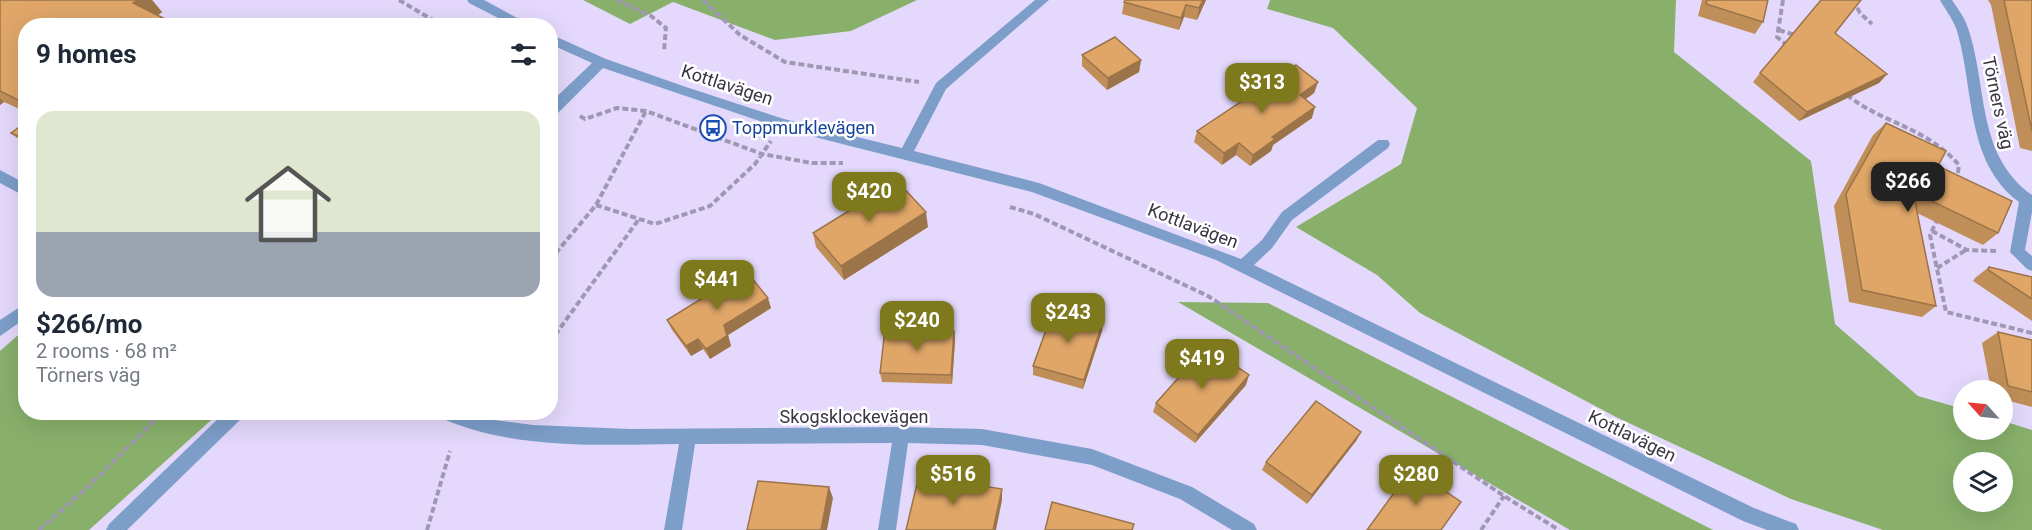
<!DOCTYPE html>
<meta charset="utf-8">
<style>
:root{--surface:#fff;--page:#f2f2f3;--text:#1f2937;--muted:#747a83;--accent:#7f791e}
body{margin:0;font-family:Roboto,sans-serif;background:var(--page);color:var(--text);height:100vh;display:flex;flex-direction:column;font-size:22px;white-space:nowrap}
*{box-sizing:border-box;margin:0}
p{font-size:20px;color:var(--muted)}
.icon{flex:none;width:33px;height:33px;fill:none;stroke:currentColor;stroke-width:2;stroke-linecap:round;stroke-linejoin:round}
.map{position:relative;flex:1;overflow:hidden}
.drawer{position:absolute;left:18px;top:18px;width:540px;height:402px;display:flex;flex-direction:column;background:var(--surface);border-radius:24px;box-shadow:0 6px 24px #0002}
.drawer>*{flex:none}
.needle{width:39px;rotate:297deg}
.tools{position:absolute;left:1953px;top:380px;display:grid;gap:12px}
.tools a{display:grid;place-items:center;width:60px;height:60px;border-radius:50%;background:var(--surface);box-shadow:0 6px 24px #0002;font-size:30px}
.price{position:absolute;translate:-50% -51px;padding:0 14px;border-radius:12px;background:var(--accent);color:#fff;font-size:20px;line-height:39px;filter:drop-shadow(0 2px 3px #0008)}
.price::after{content:'';position:absolute;left:50%;top:36px;width:18px;height:14px;margin-left:-9px;background:inherit;clip-path:polygon(0 0,100% 0,50% 100%)}
.price.selected{background:#222;color:#fff}
ul{padding:0;list-style:none}
li{display:grid;align-content:center;gap:12px;height:318px;padding:0 18px}
li span{display:grid;place-items:center;height:186px;border-radius:18px;color:#555}
li>.icon{margin-inline-start:auto}
span .icon{width:108px;height:108px;fill:#fffc;stroke-width:1}
li b{font-size:26px}
h2{display:flex;justify-content:space-between;align-items:center;height:72px;padding:0 18px;font-size:26px}
.map>svg:first-child{display:block}
</style>
<div class="map">
<svg width="2032" height="530" viewBox="0 0 2032 530">
<rect width="100%" height="100%" fill="#e4d9fc"/>
<path fill="#88b06b" fill-rule="evenodd" d="M583,0H917L851,31L775,40L673,2L630,24Z
M1270,0H1676L1674,52L1811,161L1835,324L1918,396L1963,409L1964,429H2002L2003,421L2032,430V530H1883L1791,499L1616,417L1420,313L1377,275L1296,227L1401,164L1417,108L1333,28L1267,9ZM1964,462H2002V501H1964Z
M1178,302L1268,303L1713,530H1570Z
M25,329L26,412L219,413L89,530H0V351Z"/>
<g fill="none" stroke-linecap="round" stroke-linejoin="round">
<path stroke="#a098b2" stroke-width="4" stroke-dasharray="6 3" stroke-linecap="butt" d="M399,0L443,26
M617,0L651,16L666,28L664,51
M703,0L740,35L785,62L919,82
M1783,0L1777,37L1788,46
M1853,0L1860,13L1872,24
M1779,30L1795,35
M1847,95C1883,124 1925,126 1959,165L1957,179
M580,116L585,119L617,108L646,111L762,154L812,163H843
M596,205L655,224L710,206L755,164L771,141
M1010,207L1034,214L1208,296L1504,496L1559,530
M1938,218L1930,235L1946,312L2032,333
M1932,231L1967,250L1996,251
M550,260L596,205L646,111
M1937,268L1966,250
M550,342L639,219
M39,530L89,486L163,412
M427,530L450,451
M1481,530L1504,496"/>
<path fill="#7d9ec9" fill-rule="evenodd" d="M467,0H484L532,26H514L469,3Z
M1035,0H1049L946,89L914,151L1039,183L1241,259L1262,240L1282,212L1378,140H1388L1390,144L1388,148L1292,220L1272,248L1254,265L1754,508L1796,524L1799,530H1767L1743,521L1216,260L1032,192L783,129L603,68L555,116L550,117V103L592,63L550,44V34L606,59L686,87L784,119L902,148L936,83Z
M1940,0H1952C1958,9 1965,18 1968,28C1988,87 1976,155 2032,195V212L2025,250L2032,256V271L2027,269L2010,252L2019,202C1964,161 1975,87 1956,28C1952,18 1945,9 1940,0Z
M0,170L26,184V197L0,183Z
M26,303V318L0,336V320Z
M225,412H245L243,417L127,530H106L109,524Z
M437,412H463L494,420L533,425L630,429L901,427L982,429L1092,449L1192,487L1254,524L1257,530H1232L1180,499L1092,465L982,445L908,443L896,530H878L892,443L695,444L682,530H664L679,444C602,445 510,450 439,417Z"/>
</g>
<path fill="#c08f59" d="M0,0H152L162,12L158,15L26,26V112L4,102L0,105Z
M1206,0L1197,20L1184,17L1179,30L1122,14L1124,2Z
M1702,0H1768L1763,22L1755,34L1698,16Z
M1988,0H2032V151L2020,148L1991,5Z
M1082,55L1141,60L1139,72L1107,90L1082,66Z
M1760,73L1887,74L1879,83L1799,121L1753,82Z
M1318,82L1314,93L1306,99L1312,118L1273,145L1271,151L1250,166L1236,155L1222,165L1194,142L1197,131Z
M26,122V145L11,133Z
M1886,123L1938,166L1998,233L1983,245L1917,213L1936,306L1922,317L1849,302L1834,206L1873,135Z
M928,227L844,280L816,247L813,233Z
M1989,267L2032,277V321L1973,281L1975,278Z
M771,308L728,335L731,346L710,359L703,349L691,356L672,330L667,320Z
M1103,321L1102,331L1083,389L1033,375V366Z
M954,331L955,341L952,384L882,382L880,373Z
M1998,332L2032,340V407L2002,399V390H1991L1982,343Z
M1246,385L1195,443L1153,412L1156,403Z
M1361,432L1356,441L1307,504L1262,470L1266,462Z"/>
<path fill="#9c7449" d="M138,0H152L162,12L149,22L133,3Z
M1203,0H1206L1197,20L1199,8Z
M1186,5L1184,17L1179,30L1181,18Z
M1141,60L1139,72L1107,90L1108,78Z
M1887,74L1879,83L1799,121L1807,112Z
M1318,82L1314,93L1296,106L1300,95Z
M0,98L4,102L0,105Z
M1315,107L1312,118L1273,145L1271,151L1250,166L1253,155L1272,137Z
M1239,143L1236,155L1222,165L1224,153Z
M926,212L928,227L844,280L841,266Z
M768,298L771,308L728,335L731,346L710,359L706,349L724,325Z
M1103,321L1102,331L1083,389L1084,380Z
M954,331L955,341L952,384L951,375Z
M698,339L703,349L691,356L686,346Z
M1249,375L1246,385L1195,443L1198,435Z
M1361,432L1356,441L1307,504L1312,495Z
M829,487L833,498L827,530H821Z
M1002,489V500L996,530H993Z"/>
<path fill="#dfa668" stroke="#9c7449" stroke-width="1.5" d="M0,0H138L133,3L179,26H26V104L0,91Z
M1125,0H1203L1199,8L1186,5L1181,18L1124,2Z
M1707,0H1768L1763,22L1706,4Z
M1821,0H1861L1835,33L1887,74L1807,112L1760,73Z
M2004,0H2032V131Z
M1115,37L1141,60L1108,78L1082,55Z
M1296,65L1318,82L1300,95L1315,107L1272,137L1275,139L1253,155L1239,143L1224,153L1197,131Z
M26,122V140L11,133Z
M1886,123L1946,151L1938,166L2012,201L1998,233L1913,192L1936,306L1862,290L1846,194Z
M897,181L926,212L841,266L813,233Z
M1989,267L2032,277V299L1988,270Z
M746,271L768,298L724,325L727,336L706,349L698,339L686,346L667,320Z
M1054,308L1103,321L1084,380L1033,366Z
M885,329L954,331L951,375L880,373Z
M1998,332L2032,340V392L2008,386Z
M1207,346L1249,375L1198,435L1156,403Z
M1316,401L1361,432L1312,495L1266,462Z
M1412,468L1461,502L1441,530H1367Z
M919,475L1002,489L993,530H906Z
M758,481L829,487L821,530H747Z
M1052,502L1134,524L1132,530H1045Z"/>
<defs>
<g id="bus-ring" transform="scale(1.35)"><circle r="9.5" fill="#fff" stroke="#1a4fb4" stroke-width="1.5"/><path d="M-5-6H5V4H4V6H2V4H-2V6H-4V4H-5ZM-3.5-4V0h7V-4ZM-3.5 1.2v1.5H-2V1.2ZM2 1.2v1.5H3.5V1.2Z" fill="#1a4fb4"/></g>
</defs>
<g fill-rule="evenodd">
<use href="#bus-ring" x="713" y="128"/>
</g>
<g text-anchor="middle" stroke-width="5" stroke-linejoin="round" paint-order="stroke">
<g font-size="18" fill="#393543" stroke="#fff">
<text transform="translate(727 85) rotate(18)" y="6">Kottlavägen</text>
<text transform="translate(1998 103) rotate(78)" y="6">Törners väg</text>
<text transform="translate(1193 226) rotate(21)" y="6">Kottlavägen</text>
<text x="854" y="423">Skogsklockevägen</text>
<text transform="translate(1632 436) rotate(26)" y="6">Kottlavägen</text>
</g>
<g font-size="18" fill="#164399" stroke="#fff" text-anchor="start">
<text x="732" y="134">Toppmurklevägen</text>
</g>
</g>
</svg>
<div class="tools">
<a><svg class="needle" viewBox="-14 -14 28 28"><path d="M0-13l5 13h-10z" fill="#e53935"/><path d="M0 13l5-13h-10z" fill="#747a83"/></svg></a>
<a><svg class="icon" aria-label="layers" viewBox="0 0 24 24"><path d="M12 4l9 5-9 5-9-5zM3 14l9 5 9-5"/></svg></a>
</div>
<b class="price" style="left:1262px;top:114px">$313</b>
<b class="price selected" style="left:1908px;top:213px">$266</b>
<b class="price" style="left:869px;top:223px">$420</b>
<b class="price" style="left:717px;top:311px">$441</b>
<b class="price" style="left:1068px;top:344px">$243</b>
<b class="price" style="left:917px;top:352px">$240</b>
<b class="price" style="left:1202px;top:390px">$419</b>
<b class="price" style="left:953px;top:506px">$516</b>
<b class="price" style="left:1416px;top:506px">$280</b>
<section class="drawer">
<h2>9 homes<svg class="icon" aria-label="filters" viewBox="0 0 24 24"><path d="M4 7h16M4 17h16"/><circle cx="9" cy="7" r="2"/><circle cx="15" cy="17" r="2"/></svg></h2>
<ul>
<li><span style="background:linear-gradient(#dfe7d0 65%,#9aa5b1 0)"><svg class="icon" aria-label="home" viewBox="0 0 24 24"><path d="M3 11l9-7 9 7M6 9v11h12V9"/></svg></span><div><b>$266/mo</b><p>2 rooms · 68 m²</p><p>Törners väg</p></div></li>
</ul>
</section>
</div>
